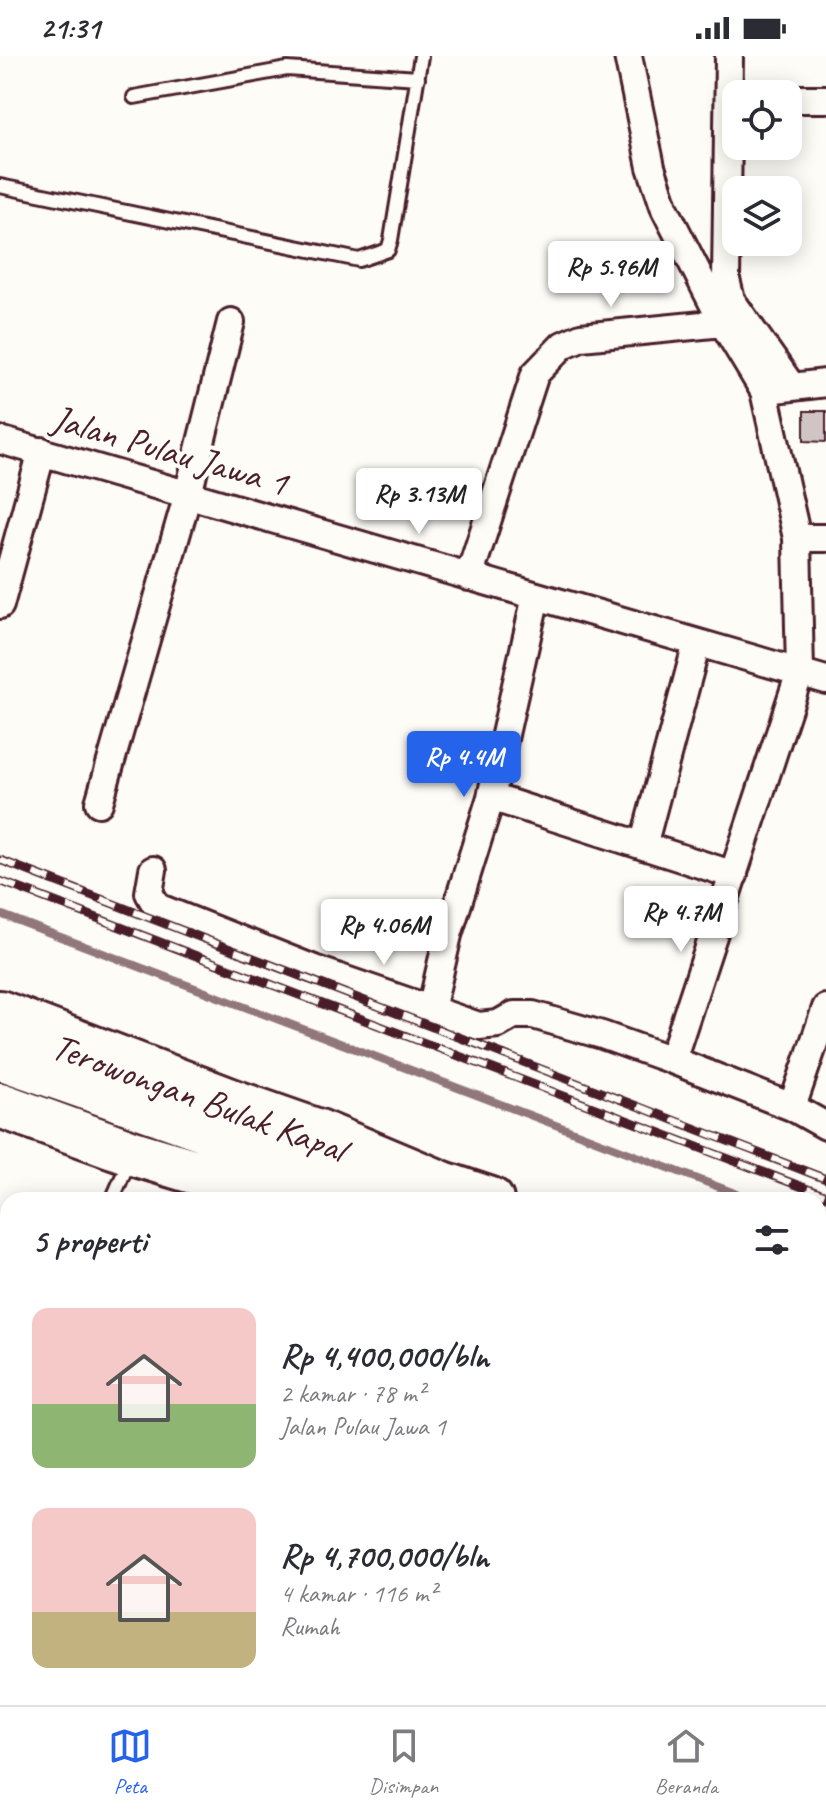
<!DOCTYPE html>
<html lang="id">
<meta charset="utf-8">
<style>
:root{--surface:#fff;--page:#f2f2f3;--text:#2b2b33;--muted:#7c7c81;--line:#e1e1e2;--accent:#2563eb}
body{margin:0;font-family:Caveat,sans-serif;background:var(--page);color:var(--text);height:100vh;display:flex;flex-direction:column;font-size:30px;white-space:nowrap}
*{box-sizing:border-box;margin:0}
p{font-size:26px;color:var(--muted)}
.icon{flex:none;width:44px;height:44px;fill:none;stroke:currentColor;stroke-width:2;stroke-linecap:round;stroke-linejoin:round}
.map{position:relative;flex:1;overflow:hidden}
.sheet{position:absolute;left:0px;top:1136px;width:826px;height:514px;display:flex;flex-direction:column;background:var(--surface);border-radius:24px 24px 0 0;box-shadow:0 4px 20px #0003}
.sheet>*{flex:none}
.fabs{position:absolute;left:722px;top:24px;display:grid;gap:16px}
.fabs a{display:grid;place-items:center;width:80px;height:80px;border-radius:16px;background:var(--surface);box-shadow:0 4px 20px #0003;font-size:40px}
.price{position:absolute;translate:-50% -68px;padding:0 18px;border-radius:8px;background:#fff;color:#222;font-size:26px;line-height:52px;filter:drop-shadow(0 2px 4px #0008)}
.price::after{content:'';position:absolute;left:50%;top:48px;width:24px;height:18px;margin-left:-12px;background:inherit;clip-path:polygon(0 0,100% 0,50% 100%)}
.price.active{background:var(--accent);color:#fff}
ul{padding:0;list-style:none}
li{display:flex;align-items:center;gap:24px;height:200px;padding:0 32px}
li span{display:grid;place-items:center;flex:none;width:224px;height:160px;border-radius:16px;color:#555}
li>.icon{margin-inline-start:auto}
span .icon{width:96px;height:96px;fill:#fffc;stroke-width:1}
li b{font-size:34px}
h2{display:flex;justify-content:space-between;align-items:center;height:96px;padding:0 32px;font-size:34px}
.status{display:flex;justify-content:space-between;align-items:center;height:56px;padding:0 40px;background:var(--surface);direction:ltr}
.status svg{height:22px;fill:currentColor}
.tab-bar{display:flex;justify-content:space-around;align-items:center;height:112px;border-top:2px solid var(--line);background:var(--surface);font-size:22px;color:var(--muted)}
.tab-bar a{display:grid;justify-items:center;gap:4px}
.tab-bar .active{color:var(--accent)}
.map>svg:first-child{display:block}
</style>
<div class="status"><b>21:31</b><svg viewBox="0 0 49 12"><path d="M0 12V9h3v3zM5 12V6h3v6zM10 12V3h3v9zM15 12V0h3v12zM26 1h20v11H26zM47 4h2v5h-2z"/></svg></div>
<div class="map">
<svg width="826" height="1649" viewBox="0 0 826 1649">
<rect width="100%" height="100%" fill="#fdfcf7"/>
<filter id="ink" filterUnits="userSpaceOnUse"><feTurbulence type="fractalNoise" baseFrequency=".0125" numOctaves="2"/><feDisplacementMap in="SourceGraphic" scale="16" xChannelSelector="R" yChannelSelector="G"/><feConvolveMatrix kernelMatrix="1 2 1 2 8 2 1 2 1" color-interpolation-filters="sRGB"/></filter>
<g filter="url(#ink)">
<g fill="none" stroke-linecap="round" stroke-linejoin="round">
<path stroke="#91777b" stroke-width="8" d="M0,858L753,1144
M818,1169L826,1172"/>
</g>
<path fill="#d0c5c4" stroke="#4a1f2b" stroke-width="2" d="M804,355H826V386L804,385Z
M193,1642H229V1649H192Z
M234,1642H271V1649H234Z
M316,1642H344L343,1649H315Z
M472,1642H507V1649H472Z"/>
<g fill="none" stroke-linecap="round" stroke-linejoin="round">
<g stroke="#4a1f2b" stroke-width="18">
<path id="lane" d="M134,41L287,13L418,22
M0,130L359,204L388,194L391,184L421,0
M112,1144L130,1103
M818,1423L826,1401
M0,1471L8,1476
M818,1477L826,1480
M663,1649L681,1642"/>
</g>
<g stroke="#4a1f2b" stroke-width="32">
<path id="street" d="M628,0L651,111L665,153L723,267L764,335L797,482L800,616L672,1004L792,1051L826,1070
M729,0L726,224L731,244L792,331
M788,43H826
M775,333L826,327
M0,384L826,624
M797,482H826
M469,521L535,318L563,289L581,281L723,267
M0,549L42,395
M491,741L734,819
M99,747L188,438L231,266
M643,790L697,587
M153,814L149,837L157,851L314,913L479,970L498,968L514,959H533L602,979L672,1004
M431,954L448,879L491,741L536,540
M792,1051L826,952
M164,1649L165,1642
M303,1649V1642
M406,1649L407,1646"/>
</g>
<g stroke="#4a1f2b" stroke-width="50">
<path id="highway" d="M0,957L239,1048L319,1076L443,1128L491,1144
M0,1001L351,1124
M0,1049L133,1097L262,1136L388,1137L408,1144
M818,1254L826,1257
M818,1288L826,1291"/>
</g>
<use href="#lane" stroke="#fdfcf7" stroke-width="12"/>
<use href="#street" stroke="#fdfcf7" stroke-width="26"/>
<use href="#highway" stroke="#fdfcf7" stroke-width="44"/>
<g stroke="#4a1f2b" stroke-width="9">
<path id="rail" d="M0,804L826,1123
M0,825L826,1140"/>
</g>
<use href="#rail" stroke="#fdfcf7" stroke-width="6" stroke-dasharray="18" stroke-linecap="butt"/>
</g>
</g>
<g text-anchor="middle" stroke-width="8" stroke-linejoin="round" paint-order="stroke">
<g font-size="38" fill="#4a1f2b" stroke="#fdfcf7">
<text transform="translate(170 394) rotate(16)" y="13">Jalan Pulau Jawa 1</text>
<text transform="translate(199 1041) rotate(20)" y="13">Terowongan Bulak Kapal</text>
</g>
</g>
</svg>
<div class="fabs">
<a><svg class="icon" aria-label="locate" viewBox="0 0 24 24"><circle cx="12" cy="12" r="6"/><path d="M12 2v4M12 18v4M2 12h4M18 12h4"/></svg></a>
<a><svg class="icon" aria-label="layers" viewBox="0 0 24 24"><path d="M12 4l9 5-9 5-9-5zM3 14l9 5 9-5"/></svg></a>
</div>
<b class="price" style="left:611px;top:253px">Rp 5.96M</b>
<b class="price" style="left:419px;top:480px">Rp 3.13M</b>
<b class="price active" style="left:464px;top:743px">Rp 4.4M</b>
<b class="price" style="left:681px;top:898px">Rp 4.7M</b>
<b class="price" style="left:384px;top:911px">Rp 4.06M</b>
<section class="sheet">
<h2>5 properti<svg class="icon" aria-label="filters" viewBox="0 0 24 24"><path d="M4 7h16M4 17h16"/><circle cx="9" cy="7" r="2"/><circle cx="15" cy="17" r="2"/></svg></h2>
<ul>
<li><span style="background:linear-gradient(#f6c9c9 60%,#8fb573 0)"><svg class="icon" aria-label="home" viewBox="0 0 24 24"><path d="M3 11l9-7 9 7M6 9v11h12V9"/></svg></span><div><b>Rp 4,400,000/bln</b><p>2 kamar · 78 m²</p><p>Jalan Pulau Jawa 1</p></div></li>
<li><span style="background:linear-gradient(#f6c9c9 65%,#c2b280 0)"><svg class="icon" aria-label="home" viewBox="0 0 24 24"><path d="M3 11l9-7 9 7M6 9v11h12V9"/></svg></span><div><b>Rp 4,700,000/bln</b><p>4 kamar · 116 m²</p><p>Rumah</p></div></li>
</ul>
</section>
</div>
<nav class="tab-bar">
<a class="active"><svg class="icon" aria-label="map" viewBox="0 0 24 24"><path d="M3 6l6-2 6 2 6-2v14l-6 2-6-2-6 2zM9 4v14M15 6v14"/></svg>Peta</a>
<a><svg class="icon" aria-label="saved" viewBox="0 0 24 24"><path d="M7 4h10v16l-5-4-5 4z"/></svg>Disimpan</a>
<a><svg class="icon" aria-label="home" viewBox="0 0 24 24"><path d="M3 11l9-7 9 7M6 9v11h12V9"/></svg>Beranda</a>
</nav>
